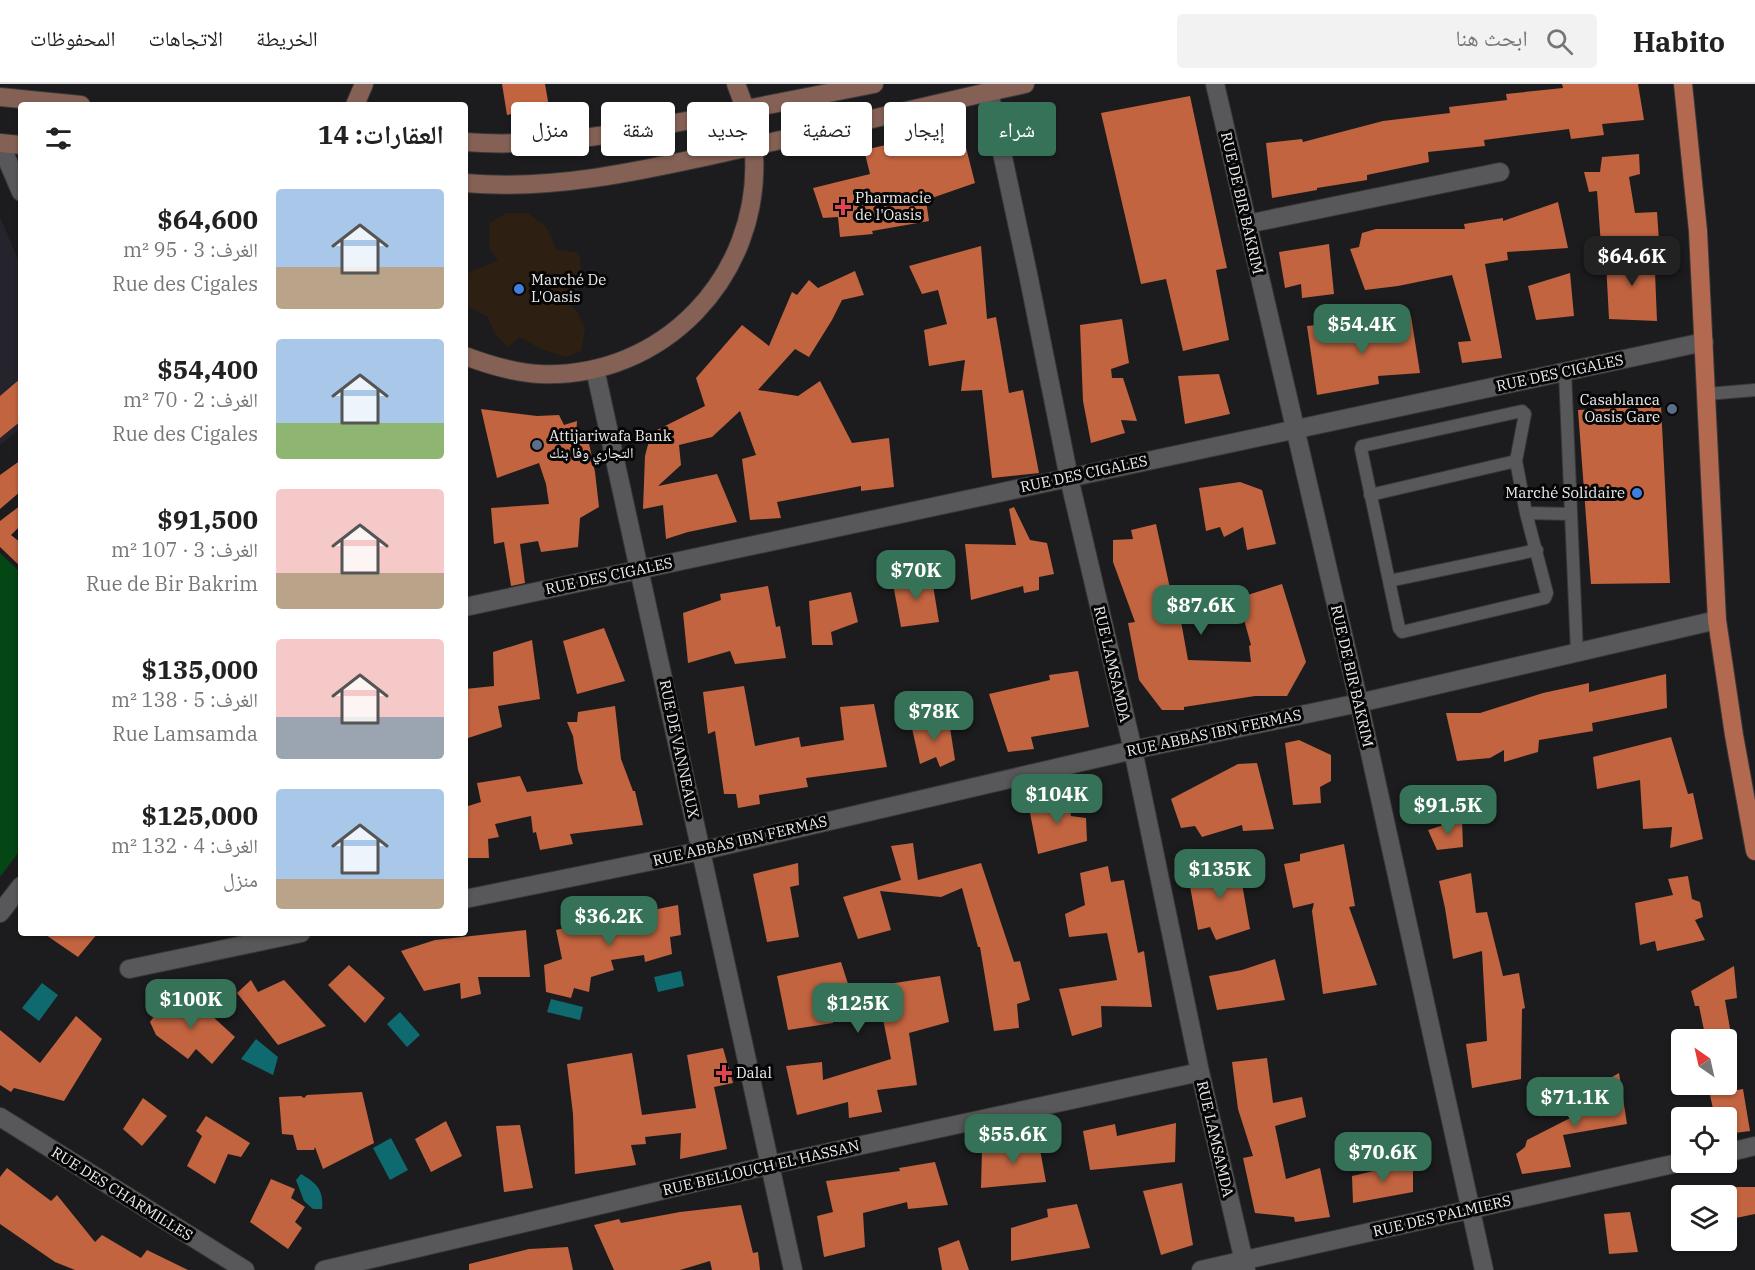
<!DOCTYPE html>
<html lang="ar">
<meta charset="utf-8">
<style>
:root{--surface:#fff;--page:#f2f2f2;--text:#222;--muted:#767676;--line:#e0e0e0;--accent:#367258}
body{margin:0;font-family:"IBM Plex Serif","Noto Naskh Arabic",serif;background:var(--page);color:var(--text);direction:rtl;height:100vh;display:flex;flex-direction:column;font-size:22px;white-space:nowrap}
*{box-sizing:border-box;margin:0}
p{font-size:20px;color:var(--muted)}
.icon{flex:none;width:33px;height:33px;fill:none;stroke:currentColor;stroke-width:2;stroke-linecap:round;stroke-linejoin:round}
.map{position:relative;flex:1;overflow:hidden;direction:ltr}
.details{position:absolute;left:18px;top:18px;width:450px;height:834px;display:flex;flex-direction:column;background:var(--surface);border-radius:6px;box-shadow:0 2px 4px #0004;direction:rtl}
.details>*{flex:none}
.banner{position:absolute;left:486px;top:18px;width:570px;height:54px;direction:rtl;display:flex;gap:12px}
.needle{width:39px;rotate:326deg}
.controls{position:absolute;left:1671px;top:945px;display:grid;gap:12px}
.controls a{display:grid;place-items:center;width:66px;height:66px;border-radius:6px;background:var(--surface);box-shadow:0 2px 4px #0004;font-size:30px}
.price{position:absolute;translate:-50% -51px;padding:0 14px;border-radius:12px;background:var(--accent);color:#fff;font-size:20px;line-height:39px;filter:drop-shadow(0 2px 3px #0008)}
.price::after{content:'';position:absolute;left:50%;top:36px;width:18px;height:14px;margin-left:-9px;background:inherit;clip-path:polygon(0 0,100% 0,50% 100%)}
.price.active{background:#222;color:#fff}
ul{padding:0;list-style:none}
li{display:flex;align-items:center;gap:18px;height:150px;padding:0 24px}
li span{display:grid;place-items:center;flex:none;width:168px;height:120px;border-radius:6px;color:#555}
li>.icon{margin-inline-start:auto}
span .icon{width:72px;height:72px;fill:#fffc;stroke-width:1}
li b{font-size:26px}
h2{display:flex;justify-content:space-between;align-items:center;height:72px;padding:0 24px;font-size:26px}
.tag{padding:0 21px;border-radius:6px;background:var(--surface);box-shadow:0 2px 4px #0004;font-size:21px;line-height:54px}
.tag.active{background:var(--accent);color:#fff}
header{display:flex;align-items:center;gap:36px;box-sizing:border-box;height:84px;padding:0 30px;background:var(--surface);border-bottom:2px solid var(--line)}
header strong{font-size:28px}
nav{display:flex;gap:33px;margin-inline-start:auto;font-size:21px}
.search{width:420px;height:54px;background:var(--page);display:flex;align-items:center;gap:15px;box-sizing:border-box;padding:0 21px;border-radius:6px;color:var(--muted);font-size:22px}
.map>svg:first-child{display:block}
</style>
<header>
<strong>Habito</strong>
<div class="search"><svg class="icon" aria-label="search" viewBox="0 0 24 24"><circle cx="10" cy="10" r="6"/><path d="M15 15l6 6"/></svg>ابحث هنا</div>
<nav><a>الخريطة</a><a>الاتجاهات</a><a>المحفوظات</a></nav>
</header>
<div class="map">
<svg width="1755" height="1186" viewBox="0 0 1755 1186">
<rect width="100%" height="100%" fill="#1c1c1e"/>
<path fill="#2d2013" d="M506,129H528L547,144L556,165L579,169L582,194L566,216L578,229L585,245L581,267L566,273L541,265L520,253L508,263L495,250L487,232L465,221V190L498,177L489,163L490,139Z"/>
<path fill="#25242c" d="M0,133L21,182V344L0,361Z"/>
<path fill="#044614" d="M0,469L21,489V765L0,793Z"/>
<path fill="#0f6a6f" d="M681,887L684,902L658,908L654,893Z
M42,899L58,911L39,937L22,924Z
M551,915L583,923L580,936L547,928Z
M400,928L420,951L407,963L387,940Z
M256,955L278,973L273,991L241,975Z
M391,1054L408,1086L390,1096L373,1064Z
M301,1090C316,1099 324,1105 322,1125H313L304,1117L296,1096Z"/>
<path fill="#c26440" d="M502,0H545L549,23L507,31Z
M1562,0H1638L1644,36L1602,40L1604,51L1571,55L1569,45L1484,56L1485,62L1428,68L1429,78L1367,91V96L1317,104V106L1272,114L1266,59L1302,55L1303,58L1383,37L1450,29L1449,23L1507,16L1506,10L1563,4Z
M1190,12L1227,184L1216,186L1229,256L1183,267L1166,195L1141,200L1101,29Z
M961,44L975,99L926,116L929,137L872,147L873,150L840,153L838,133L823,134L813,104L870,90L864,66Z
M1639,70L1640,90L1629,93L1635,129L1657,128L1659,157L1601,161L1597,107L1589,108L1584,88H1600L1602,73Z
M1558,118L1568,164L1507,168L1508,176L1485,180L1502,274L1462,279L1458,258L1471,257L1452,191L1398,202L1365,206L1350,165L1359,163L1362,149L1376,145H1465L1464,140L1503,134V137Z
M1329,160L1334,210L1302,214L1301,200L1285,204L1279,168Z
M981,162L987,235L996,233L1009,309L1023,306L1039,389L992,394L982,306L961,307L965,276L929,282L924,246L947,240L938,206L922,210L909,182Z
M1654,164L1657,237L1609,235L1606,178Z
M855,187L864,211L842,216L832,236L809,273L795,265L758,306L798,312L820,297L852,359L889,354L894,403L861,407V402L777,418L781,434L750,436L742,375L756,371L740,327L712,353L679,361L681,381L658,402L717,390L737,438L688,448L666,455L663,421L643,425L645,372L651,349L705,322L696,294L742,241L769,262L792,208L797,211L809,196L818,204Z
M1570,189L1574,232L1536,236L1528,202Z
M1411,232L1420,289L1378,292L1379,300L1317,311L1307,242L1337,239L1339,256L1383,246L1380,235Z
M1122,235L1129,279L1111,285L1112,294H1123L1137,337L1121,336L1125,349L1091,359L1083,317L1080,241Z
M1219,290L1230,330L1185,340L1178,292Z
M21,294V337L0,354V312Z
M1661,322L1670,499L1591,500L1578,326Z
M481,325L537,332L559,331L564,341L577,337L576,352L587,350L595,388L599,423L580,434L578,463L541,468L538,457L520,460L525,499L511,502L504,458L494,460L491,424L549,420L546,400L539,379L497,394Z
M21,376V407L0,425V391Z
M1240,398L1262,406L1276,460L1247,466L1243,443L1224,453L1220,443L1206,447L1199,404Z
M21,421V441L11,451L21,459V483L0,463V437Z
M1014,423L1030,456L1047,459L1054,490L1039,493V506L1024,509L1023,502L971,516L965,460L1016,461L1009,425Z
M1156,440L1176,532H1180L1188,576L1251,578L1249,562L1251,561L1238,514L1282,500L1306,578L1287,612H1255L1184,623V626H1162L1139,596L1128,539L1135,538L1113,478V456L1133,455L1131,446Z
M931,489L939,538L901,543L893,500Z
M768,502L776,543L780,542L786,574L735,580L730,567L688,579L683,529L721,516L720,510Z
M851,508L858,538L831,548L833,561H812L809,517Z
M604,544L625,597L577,610L563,557Z
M532,556L540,615L498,622L502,643L465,655V605L494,602L493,568Z
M1078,587L1089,643L1031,653L1034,665L1008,668L989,610L1050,596L1049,591Z
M1666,590L1667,624L1592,639L1593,647L1539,656L1538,668L1504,678V666L1490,674L1457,677L1446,629H1480L1543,609L1589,599V608Z
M744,602L755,662L799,653L801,663L844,656L840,623L874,620L887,683L806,694L808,703L759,711L760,720L738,724L736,710H724L715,647L708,650L703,608Z
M615,622L621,675L633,707H635L643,741L570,750L573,760L540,766L536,748L533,749L531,732L495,740L499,753L488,755L489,774H465V723L481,718L477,699L520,692L527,708L583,700L578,686L573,652L567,638H577L578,628Z
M949,637L955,676L940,683L936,673L920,680L911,640Z
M1671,653L1688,710L1693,709L1703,755L1670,764L1672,743L1643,745L1640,696L1597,705L1593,673Z
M1299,656L1331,671V697L1320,703L1321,719L1293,721L1285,659Z
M1257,679L1274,745L1243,747L1242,741L1202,753L1195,742L1181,744L1171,715L1238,680Z
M1067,709L1071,732L1086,734L1087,757L1038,770L1029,724Z
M1462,735L1463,763L1437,766L1428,746Z
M913,759L918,796L981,779L1014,878L1020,877L1030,916L1017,920L1019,944L994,947L980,863H978L962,804L941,813L880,807L891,846L858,855L843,813L901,796L891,762Z
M1344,760L1355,822L1349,823L1377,901L1323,910L1312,827L1314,819L1293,824L1284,780L1300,777V770Z
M1238,777L1250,845L1216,856L1210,843L1198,846L1189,797L1201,794V783Z
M798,779L799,801L790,803L799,853L767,858L753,790Z
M1108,782L1111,798L1124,796L1138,869L1144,867L1152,923L1101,922L1102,943L1072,952L1059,905L1117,896L1107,849L1069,853L1065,830L1085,821L1080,789Z
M1471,789L1476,829L1487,828L1503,892L1519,889L1525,924L1522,925L1521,995L1472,1004L1466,960L1487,957L1482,867L1453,875L1445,824L1439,797Z
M1688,792L1692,815L1700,818L1703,833L1695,836L1705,856L1657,867L1655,857L1640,861L1635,819L1673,811L1668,795Z
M678,821L681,851L670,853L672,870L645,878L644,871L611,876L614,886L591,893L589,908L574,904L571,914L546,908L544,881L562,875L556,846L616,831V833Z
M526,846L530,893H478L481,910L461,915L460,899L424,907L401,867L435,856Z
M43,849H98L78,873Z
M1275,875L1285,916L1217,926L1209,892L1242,886Z
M841,878L850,906L940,892L949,938L909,949L917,1001L877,1006L882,1028L849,1034L848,1018L797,1031L786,982L822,978L823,996L891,975L883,935L838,918L833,939L788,946L777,892Z
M349,881L385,914L365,939L328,901Z
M1734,882L1737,914L1725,916L1732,956H1706L1699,922H1695L1691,907Z
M251,896L258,908L284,896L326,942L278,961L237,909Z
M187,909L235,953L212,980L196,965L188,975L156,951L150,938L161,923L167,926Z
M76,932L102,955L64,1017L14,1004L11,1008L0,1001V946L40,979Z
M723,964L733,999L714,1003L727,1065L680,1075L681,1049L645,1053L646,1060L631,1061L636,1081L575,1090L573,1030L567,980L632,969L642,1031L696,1024L687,971Z
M1267,974L1273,1019L1302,1013L1306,1033L1275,1042L1286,1095L1320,1084L1330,1133L1295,1138L1294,1133L1255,1129L1243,1074L1253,1072L1238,1025L1232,978Z
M1619,989L1627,1040L1563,1051L1571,1083L1522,1090L1516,1070L1525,1063L1527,1056L1586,1026L1581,1011Z
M1743,1005L1750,1047L1726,1050V1034H1715L1710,1011Z
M362,1008L374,1059L323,1085L315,1063L314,1066H297L293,1051L282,1050L279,1013L301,1012L304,1014L307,1011Z
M143,1014L167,1032L142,1062L123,1045Z
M206,1032L250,1059L241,1073L228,1070L215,1100L187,1082L202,1052L196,1047Z
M446,1037L462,1072L431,1088L415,1055Z
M1176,1039L1175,1078L1090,1086L1083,1047L1115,1040L1117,1052Z
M520,1041L533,1104L504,1108L496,1042Z
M1038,1055L1046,1098L981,1104L982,1066Z
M935,1078L948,1121L908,1125L907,1118L863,1129L865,1163L824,1173L817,1132L833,1128L826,1097L900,1087L899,1084Z
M1413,1078V1108L1353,1119L1352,1092Z
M7,1084L51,1117L57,1111L95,1158L102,1151L141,1174L147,1166L188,1186H75L55,1178L0,1140V1093Z
M271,1095L295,1105L291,1114L305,1123L295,1138L302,1144L288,1165L250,1138Z
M1182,1099L1193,1161L1161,1171L1143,1107Z
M1728,1103H1755V1130L1731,1135Z
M1077,1120L1090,1164L1011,1177V1144L1048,1133L1047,1125Z
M741,1121L753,1169L758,1168L760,1186H712L710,1177L680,1186H614L594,1141L619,1135L621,1139L680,1128Z
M1630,1128L1638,1168L1609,1170L1604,1130Z
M959,1156L969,1186H942L938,1164Z
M568,1163L573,1186H469V1180L529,1165Z"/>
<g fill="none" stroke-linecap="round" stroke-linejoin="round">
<g stroke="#39393a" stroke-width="14">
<path id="lane" d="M1565,288L1577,569
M1707,310L1755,306
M1522,327L1525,330L1516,377L1526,429L1547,509L1545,514L1402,548L1399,544L1361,365L1362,362Z
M1370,411L1516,377
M1526,429L1571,430
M1389,497L1537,466"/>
</g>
<g stroke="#39393a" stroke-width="20">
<path id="street" d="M1215,0L1359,619L1484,1186
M989,8L1028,190L1069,394L1133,666L1200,988L1246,1186
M0,59L21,108
M1247,140L1500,88
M595,285L793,1186
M465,523L1704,258
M465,815L701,767L1133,666L1359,619L1717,536
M0,829L21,802
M129,885L301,849
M0,1033L245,1186
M1726,1069L1755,1062
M324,1186L770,1081L1200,988
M1201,1186L1682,1078"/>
</g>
<g stroke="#39393a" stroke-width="20">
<path id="secondary" d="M0,13L81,21
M355,21L364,0
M465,58C541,64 617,50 691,36C752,24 813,12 874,0
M0,59L21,61
M465,99C555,107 645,86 731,67C830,46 927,21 1025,0
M465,272C489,281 514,289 540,290C663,295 761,192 754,70C753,46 745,23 736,0"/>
</g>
<g stroke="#39393a" stroke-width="20">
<path id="primary" d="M1683,0L1698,147L1717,536L1734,651L1755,767"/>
</g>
<use href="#lane" stroke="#58585b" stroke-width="12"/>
<use href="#street" stroke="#58585b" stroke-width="18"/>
<use href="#secondary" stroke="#856055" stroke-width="18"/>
<use href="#primary" stroke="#b26950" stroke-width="18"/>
</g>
<g fill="#e0444e" stroke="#070607" stroke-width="2">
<path d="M840 114h6v6h6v6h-6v6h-6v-6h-6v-6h6z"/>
<path d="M721 980h6v6h6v6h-6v6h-6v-6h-6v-6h6z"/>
</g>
<g fill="#3f7fe0" stroke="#070607" stroke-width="2">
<circle cx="519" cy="205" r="6"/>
<circle cx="1637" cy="409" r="6"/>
</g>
<g fill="#5c6f8a" stroke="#070607" stroke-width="2">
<circle cx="1672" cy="325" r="6"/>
<circle cx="537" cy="361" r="6"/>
</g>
<g text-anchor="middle" stroke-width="6" stroke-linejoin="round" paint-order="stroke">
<g font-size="15" fill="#ececed" stroke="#070607" text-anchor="start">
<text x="855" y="119">Pharmacie<tspan x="855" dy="17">de l'Oasis</tspan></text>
<text x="531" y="201">Marché De<tspan x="531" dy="17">L'Oasis</tspan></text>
<text x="1660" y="321" text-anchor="end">Casablanca<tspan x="1660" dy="17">Oasis Gare</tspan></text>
<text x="549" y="357">Attijariwafa Bank<tspan x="549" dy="17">التجاري وفا بنك</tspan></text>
<text x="1625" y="414" text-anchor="end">Marché Solidaire</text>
<text x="736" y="994">Dalal</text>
</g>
<g font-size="15" fill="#ececed" stroke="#070607">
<text transform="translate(1242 119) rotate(77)" y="5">RUE DE BIR BAKRIM</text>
<text transform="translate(1560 289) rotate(-12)" y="5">RUE DES CIGALES</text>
<text transform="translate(1084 390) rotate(-12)" y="5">RUE DES CIGALES</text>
<text transform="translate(609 492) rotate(-12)" y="5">RUE DES CIGALES</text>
<text transform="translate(1112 580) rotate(77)" y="5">RUE LAMSAMDA</text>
<text transform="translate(1352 592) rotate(77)" y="5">RUE DE BIR BAKRIM</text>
<text transform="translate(1214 649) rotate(-12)" y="5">RUE ABBAS IBN FERMAS</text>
<text transform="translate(679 665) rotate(78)" y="5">RUE DE VANNEAUX</text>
<text transform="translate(740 757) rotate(-13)" y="5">RUE ABBAS IBN FERMAS</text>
<text transform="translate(1215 1055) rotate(77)" y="5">RUE LAMSAMDA</text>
<text transform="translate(761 1084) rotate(-13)" y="5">RUE BELLOUCH EL HASSAN</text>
<text transform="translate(122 1110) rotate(32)" y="5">RUE DES CHARMILLES</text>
<text transform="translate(1442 1132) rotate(-13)" y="5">RUE DES PALMIERS</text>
</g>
</g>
</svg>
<div class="controls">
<a><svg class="needle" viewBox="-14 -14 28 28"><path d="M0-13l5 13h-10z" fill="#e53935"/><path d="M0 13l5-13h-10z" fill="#767676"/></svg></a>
<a><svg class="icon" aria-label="locate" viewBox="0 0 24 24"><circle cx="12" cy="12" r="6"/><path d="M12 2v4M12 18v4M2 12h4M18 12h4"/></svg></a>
<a><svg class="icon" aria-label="layers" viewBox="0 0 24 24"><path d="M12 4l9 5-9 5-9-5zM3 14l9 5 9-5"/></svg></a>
</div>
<b class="price active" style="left:1632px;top:203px">$64.6K</b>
<b class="price" style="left:1362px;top:271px">$54.4K</b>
<b class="price" style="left:916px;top:517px">$70K</b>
<b class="price" style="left:1201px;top:552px">$87.6K</b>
<b class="price" style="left:934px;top:658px">$78K</b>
<b class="price" style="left:1057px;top:741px">$104K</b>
<b class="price" style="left:1448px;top:752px">$91.5K</b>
<b class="price" style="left:1220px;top:816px">$135K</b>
<b class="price" style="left:609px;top:863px">$36.2K</b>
<b class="price" style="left:191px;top:946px">$100K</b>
<b class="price" style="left:858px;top:950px">$125K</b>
<b class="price" style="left:1575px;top:1044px">$71.1K</b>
<b class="price" style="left:1013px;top:1081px">$55.6K</b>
<b class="price" style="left:1383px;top:1099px">$70.6K</b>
<div class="banner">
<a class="tag active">شراء</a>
<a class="tag">إيجار</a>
<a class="tag">تصفية</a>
<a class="tag">جديد</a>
<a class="tag">شقة</a>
<a class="tag">منزل</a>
</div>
<section class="details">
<h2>العقارات: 14<svg class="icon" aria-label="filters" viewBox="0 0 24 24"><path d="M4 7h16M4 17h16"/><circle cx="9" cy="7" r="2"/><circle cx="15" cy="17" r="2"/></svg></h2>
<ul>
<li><span style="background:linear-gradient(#a9c7e8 65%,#b9a48a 0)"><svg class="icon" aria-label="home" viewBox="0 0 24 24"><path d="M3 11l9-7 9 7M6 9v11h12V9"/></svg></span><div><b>$64,600</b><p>الغرف: 3 · 95 m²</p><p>Rue des Cigales</p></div></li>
<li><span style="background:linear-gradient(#a9c7e8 70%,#8fb573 0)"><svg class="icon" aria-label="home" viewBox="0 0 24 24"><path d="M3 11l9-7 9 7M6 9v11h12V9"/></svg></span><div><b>$54,400</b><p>الغرف: 2 · 70 m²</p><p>Rue des Cigales</p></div></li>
<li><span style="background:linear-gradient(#f6c9c9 70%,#b9a48a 0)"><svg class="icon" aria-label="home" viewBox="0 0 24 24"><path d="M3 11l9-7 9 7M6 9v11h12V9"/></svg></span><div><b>$91,500</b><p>الغرف: 3 · 107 m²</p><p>Rue de Bir Bakrim</p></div></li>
<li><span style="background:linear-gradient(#f6c9c9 65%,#9aa5b1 0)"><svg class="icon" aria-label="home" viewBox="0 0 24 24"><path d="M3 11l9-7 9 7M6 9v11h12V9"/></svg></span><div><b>$135,000</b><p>الغرف: 5 · 138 m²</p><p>Rue Lamsamda</p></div></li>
<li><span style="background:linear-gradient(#a9c7e8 75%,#b9a48a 0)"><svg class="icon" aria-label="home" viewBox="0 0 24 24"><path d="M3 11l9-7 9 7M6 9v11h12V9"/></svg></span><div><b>$125,000</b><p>الغرف: 4 · 132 m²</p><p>منزل</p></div></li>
</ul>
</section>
</div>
